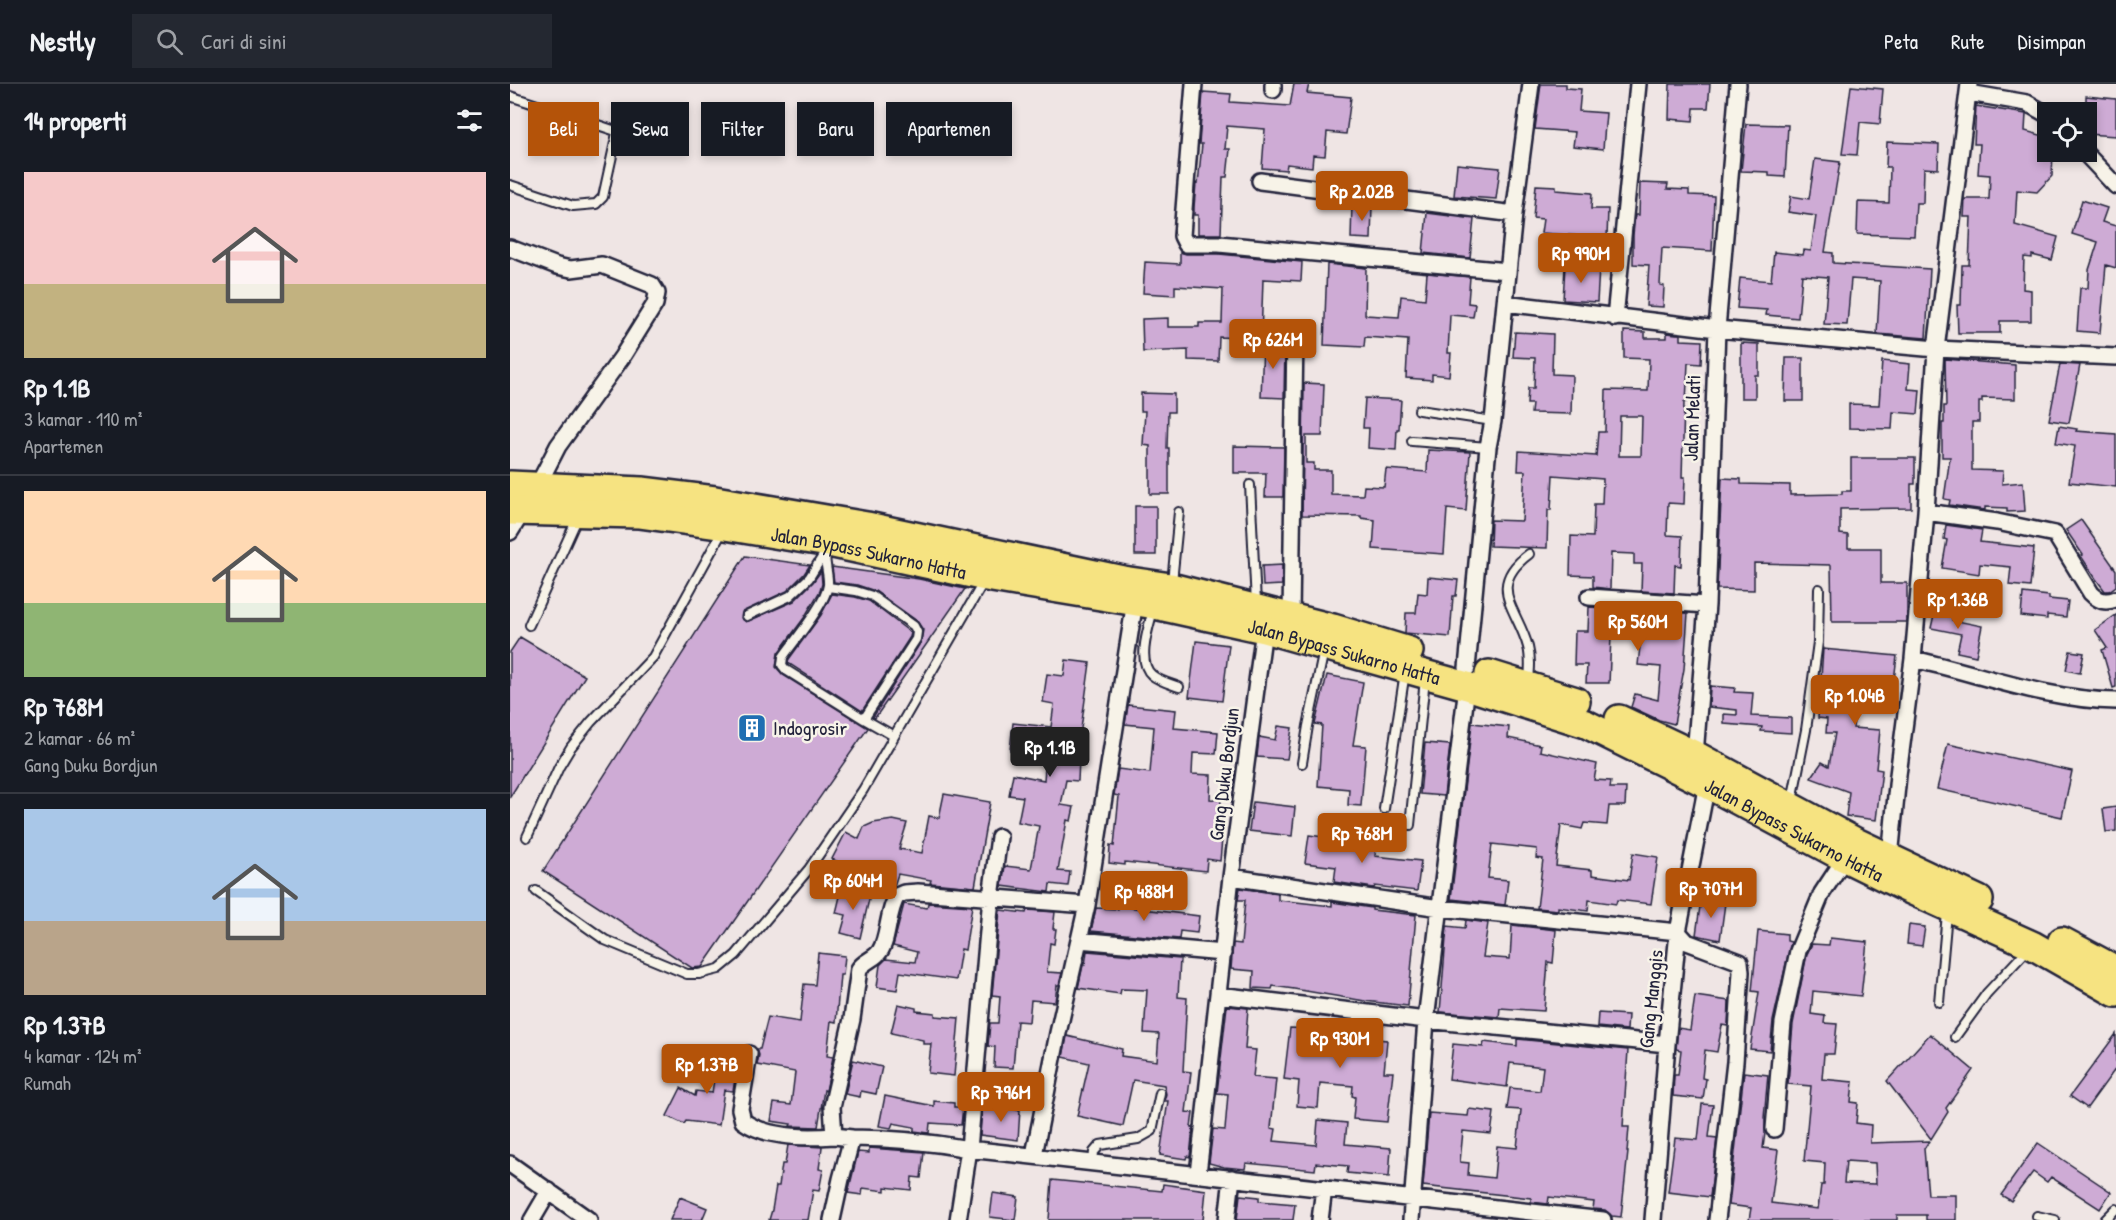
<!DOCTYPE html>
<html lang="id">
<meta charset="utf-8">
<style>
:root{--surface:#171b24;--page:#242831;--text:#f1f3f6;--muted:#9ea1a6;--line:#363941;--accent:#b45309}
body{margin:0;font-family:"Patrick Hand",sans-serif;background:var(--page);color:var(--text);height:100vh;display:flex;flex-direction:column;font-size:22px;white-space:nowrap}
*{box-sizing:border-box;margin:0}
p{font-size:20px;color:var(--muted)}
.icon{flex:none;width:33px;height:33px;fill:none;stroke:currentColor;stroke-width:2;stroke-linecap:round;stroke-linejoin:round}
.map{position:relative;flex:1;overflow:hidden}
.panel{display:flex;flex-direction:column;background:var(--surface);width:510px}
.panel>*{flex:none}
.top-card{position:absolute;left:18px;top:18px;width:570px;height:54px;display:flex;gap:12px}
.fabs{position:absolute;left:1527px;top:18px;display:grid;gap:12px}
.fabs a{display:grid;place-items:center;width:60px;height:60px;border-radius:0px;background:var(--surface);box-shadow:0 3px 9px #0003;font-size:30px}
.price{position:absolute;translate:-50% -51px;padding:0 14px;border-radius:6px;background:var(--accent);color:#fff;font-size:20px;line-height:39px;filter:drop-shadow(0 2px 3px #0008)}
.price::after{content:'';position:absolute;left:50%;top:36px;width:18px;height:14px;margin-left:-9px;background:inherit;clip-path:polygon(0 0,100% 0,50% 100%)}
.price.selected{background:#222;color:#fff}
ul{padding:0;list-style:none}
li{display:grid;align-content:center;gap:12px;height:318px;padding:0 24px}
li+li{border-top:2px solid var(--line)}
li span{display:grid;place-items:center;height:186px;border-radius:0px;color:#555}
li>.icon{margin-inline-start:auto}
span .icon{width:108px;height:108px;fill:#fffc;stroke-width:1}
li b{font-size:26px}
h2{display:flex;justify-content:space-between;align-items:center;height:72px;padding:0 24px;font-size:26px}
.pill{padding:0 21px;border-radius:0px;background:var(--surface);box-shadow:0 3px 9px #0003;font-size:21px;line-height:54px}
.pill.selected{background:var(--accent);color:#fff}
header{display:flex;align-items:center;gap:36px;box-sizing:border-box;height:84px;padding:0 30px;background:var(--surface);border-bottom:2px solid var(--line)}
header strong{font-size:28px}
nav{display:flex;gap:33px;margin-inline-start:auto;font-size:21px}
.search{width:420px;height:54px;background:var(--page);display:flex;align-items:center;gap:15px;box-sizing:border-box;padding:0 21px;border-radius:0px;color:var(--muted);font-size:22px}
main{display:flex;flex:1;min-height:0}
.map>svg:first-child{display:block}
</style>
<header>
<strong>Nestly</strong>
<div class="search"><svg class="icon" aria-label="search" viewBox="0 0 24 24"><circle cx="10" cy="10" r="6"/><path d="M15 15l6 6"/></svg>Cari di sini</div>
<nav><a>Peta</a><a>Rute</a><a>Disimpan</a></nav>
</header>
<main>
<section class="panel">
<h2>14 properti<svg class="icon" aria-label="filters" viewBox="0 0 24 24"><path d="M4 7h16M4 17h16"/><circle cx="9" cy="7" r="2"/><circle cx="15" cy="17" r="2"/></svg></h2>
<ul>
<li><span style="background:linear-gradient(#f6c9c9 60%,#c2b280 0)"><svg class="icon" aria-label="home" viewBox="0 0 24 24"><path d="M3 11l9-7 9 7M6 9v11h12V9"/></svg></span><div><b>Rp 1.1B</b><p>3 kamar · 110 m²</p><p>Apartemen</p></div></li>
<li><span style="background:linear-gradient(#ffd9b3 60%,#8fb573 0)"><svg class="icon" aria-label="home" viewBox="0 0 24 24"><path d="M3 11l9-7 9 7M6 9v11h12V9"/></svg></span><div><b>Rp 768M</b><p>2 kamar · 66 m²</p><p>Gang Duku Bordjun</p></div></li>
<li><span style="background:linear-gradient(#a9c7e8 60%,#b9a48a 0)"><svg class="icon" aria-label="home" viewBox="0 0 24 24"><path d="M3 11l9-7 9 7M6 9v11h12V9"/></svg></span><div><b>Rp 1.37B</b><p>4 kamar · 124 m²</p><p>Rumah</p></div></li>
</ul>
</section>
<div class="map">
<svg width="1606" height="1136" viewBox="0 0 1606 1136">
<rect width="100%" height="100%" fill="#efe5e4"/>
<filter id="ink" filterUnits="userSpaceOnUse"><feTurbulence type="fractalNoise" baseFrequency=".0167" numOctaves="2"/><feDisplacementMap in="SourceGraphic" scale="12" xChannelSelector="R" yChannelSelector="G"/><feConvolveMatrix kernelMatrix="1 2 1 2 8 2 1 2 1" color-interpolation-filters="sRGB"/></filter>
<g filter="url(#ink)">
<path fill="#ceabd5" stroke="#22223b" stroke-width="1.5" fill-rule="evenodd" d="M784,0H799L797,9L841,13L836,50L817,48L815,72L803,71L802,83L777,80L776,86L752,84L755,45L717,42L715,65H720L717,93H713L711,150H688V131H684V123L686,99L688,100L692,60H689L693,8L721,10L720,18L780,22Z
M1031,0H1056V4L1071,5L1069,27L1096,29L1093,65L1063,62L1065,48L1025,45Z
M1160,0H1200L1198,24H1184L1183,37L1159,35Z
M1341,2L1373,5L1370,40L1350,38L1347,71L1332,70Z
M1576,12L1606,15V52L1576,50Z
M1466,22L1516,30L1515,47L1538,53V68H1543L1542,92L1527,108L1507,106L1505,141L1548,153L1542,176L1522,171V174L1514,173L1513,205L1521,206V237H1490V249H1448L1447,221H1451L1452,181H1459L1461,133H1454L1455,115H1479L1480,91L1468,90L1470,60H1464Z
M1236,40L1278,41L1275,93L1259,92V88L1231,87Z
M1377,58L1429,60L1428,85L1414,84L1413,119H1406L1404,152L1347,150L1348,118L1379,119L1380,83H1376Z
M1305,75L1330,78L1315,168L1323,169V179L1420,185L1416,254L1367,250L1370,197L1341,195L1337,241L1314,240L1318,193L1292,191L1288,234L1256,231L1257,226L1227,224L1230,194L1261,197L1264,168L1293,171L1294,166L1301,167L1306,132L1278,128L1281,112L1299,115Z
M947,80L990,84L986,115L944,112Z
M1130,99L1158,100L1157,105L1179,106V111L1204,112L1202,167L1152,164L1150,201L1154,202L1153,223L1136,222L1139,181L1123,180V151L1125,131H1129Z
M1026,101L1046,102V106L1082,109L1081,125H1098L1097,154L1031,149L1033,135L1023,134Z
M1572,116L1597,124L1592,138L1606,142V184L1596,181L1590,249L1567,247L1570,204H1578L1579,186L1588,158L1562,150Z
M842,120L862,121L861,155L841,154Z
M917,129L964,135L960,174L913,169Z
M670,168L676,170H709L792,178L791,197L753,195L751,255L709,253L708,277L678,276V266L633,268L632,235L658,234V243H689V239H712L713,205L665,202V211L633,209L635,178L670,180Z
M817,180L856,184L855,231L889,233L891,212L915,215L917,189L960,193L958,219L965,220L963,233L940,231L938,269H941L939,292L922,290V296L896,294L898,256L855,253L854,263L814,261Z
M1055,182L1089,184L1087,218L1053,216Z
M1114,247L1135,248V254H1157V249L1166,250H1171V256L1192,257L1191,280L1178,279L1176,318H1174L1172,393H1175L1174,420L1158,419L1157,451L1172,452L1171,482L1165,481L1164,509L1131,507L1132,480H1124V470L1101,469L1100,505L1083,503V492L1060,491L1061,452L1083,453L1084,420H1092L1093,395L1043,391L1041,426H1038L1037,464L980,462L981,436L1012,437L1015,387H1008L1009,367L1086,372L1088,348H1095L1096,306L1138,307L1139,275L1114,274ZM1110,332H1132L1131,372H1109Z
M1005,248L1043,250L1042,290L1062,291L1061,330L1021,329L1022,320H1017L1018,304H1024L1025,274L1003,273Z
M753,259H775L774,314L751,313Z
M1231,259L1249,260V291H1245V314H1231Z
M1276,274H1293V317H1275Z
M1435,275L1505,281V315L1472,314V318H1469V338H1462V386L1493,387L1492,400L1513,398L1515,427L1497,428V424L1475,423V426L1439,421L1440,416L1434,415L1440,373H1432V339H1434V322H1436Z
M1372,277L1400,280L1398,305L1410,306L1408,330L1383,328L1382,345L1339,344V320L1369,321Z
M1550,280L1570,281L1559,339L1539,336Z
M794,299L814,300L812,352H796V379H804V386H821V410L853,411L854,402L874,403L876,385L917,388L918,366L960,368L956,427L937,425L934,470L863,465L865,436L851,434V432L792,431Z
M631,309L664,310V328H658L657,364H659V410H640V362L633,361L635,327H631Z
M855,314L891,316L889,345H887L886,366L858,364L859,344H853Z
M1549,342L1567,345L1566,347L1606,350V403L1559,398L1565,362L1546,359Z
M724,362L774,363L773,413H755L756,389H724Z
M1341,374H1405V400H1401V424L1330,425V450L1338,451V464H1371V499H1397V538H1322L1321,481L1244,479V506L1207,505L1212,394L1231,395V400L1280,401V411L1332,410V407H1341Z
M625,422H646V471H625Z
M1571,436L1606,486V502L1599,507H1595L1586,495L1571,472L1573,471L1556,446Z
M1436,441L1472,446L1470,458L1524,464L1520,503L1499,501L1501,483L1470,480L1469,490L1432,484L1437,456L1434,455Z
M235,472L300,481L294,490L277,507L232,528L231,534L236,538L284,517L303,498L311,487L312,500L310,507L294,534L268,569L266,583L273,591L358,644L192,883L182,884L33,787Z
M772,481V501L753,502L752,482Z
M322,483L409,495L455,505L365,634L363,633L411,558L413,546L407,537L365,507L347,501L324,498Z
M918,493L948,496L946,512H943L940,553L895,549L896,529H906L908,509L917,510Z
M1513,509L1539,512V515L1558,517L1556,533L1537,531V535L1511,532Z
M322,510L345,513L359,517L401,549L400,553L352,627L278,579L279,575L311,531Z
M1426,522L1445,526L1442,536L1472,542L1466,572L1447,568L1451,550L1421,544Z
M1079,523L1178,529L1174,585L1164,640L1149,636L1121,623L1125,610L1148,616L1151,583L1128,581L1131,553L1101,552L1099,599H1076L1077,581H1064L1065,547H1078Z
M1606,531V603L1603,604L1592,566L1597,564L1585,546Z
M10,553L75,592L0,713V568Z
M686,557L719,561L712,617L679,613Z
M1313,565L1387,572L1381,621L1348,618V621H1346L1343,644L1370,646L1366,685L1372,686L1366,736L1336,732L1339,708L1301,694L1312,678L1319,682L1325,649H1316L1317,635L1308,634L1309,621L1319,623L1322,595L1311,594Z
M1560,567L1574,569L1570,589L1556,586Z
M556,576L580,579L570,652L568,697L556,696L551,721L564,723L561,737L557,736L548,787L560,788L558,802L540,800L539,808L492,802L495,782L521,785L529,742L508,738L513,713L499,711L503,690L534,696L536,670L500,666L503,639L541,643L544,620L533,618L537,590L554,592Z
M817,591L853,598L843,661L856,662L851,722L838,721L839,705L808,702L812,641L805,640Z
M1200,602L1225,604L1224,608L1243,609L1241,632L1281,634V649L1251,647L1252,643L1214,640V630L1227,631V626L1199,623Z
M618,621L666,626L664,644L708,648L706,670L683,669L682,690L701,691L700,715L711,716L707,754L712,755L710,777L697,775L696,787L615,778V781L599,779L600,761L604,762L609,712L604,711L608,685L640,689L644,643L615,640Z
M962,639L999,643L998,654L1031,661L1030,667L1087,680L1084,696L1101,697L1100,704H1116L1115,722H1099L1097,741L1074,739L1072,745L1051,741L1046,782L1082,786V791L1119,796L1123,769L1148,773L1141,820L1107,816L1106,820L1079,816L1078,827L1048,823V826L1027,824L1033,775L1026,774L1027,765L982,760L978,794L998,796L995,821L941,815Z
M768,642L782,644L777,675L747,673L749,653L765,656Z
M915,659L940,661L934,712L910,710Z
M1438,660L1562,687L1552,733L1427,705Z
M434,710L480,718L465,803L420,799L421,796L388,790L384,802L366,797L322,775L336,748L349,755L354,743L363,739L383,736L397,739L389,765L412,769L419,732L429,734Z
M743,718L785,723L782,752L739,747Z
M1606,723V747L1596,748L1593,725Z
M799,751L866,760L865,772L911,777L907,807L865,802L864,804L824,798L826,783L795,779Z
M332,804L360,811L350,854L331,849L336,831L326,829Z
M730,804L768,810V816L822,822V818L862,824V826L906,831L898,922L855,917L784,905L763,902L762,905L743,904L744,887L721,885L723,859L731,860L735,816H728Z
M1191,815L1215,819L1210,856L1186,851Z
M418,819L462,822L455,866L451,865L446,896L390,888L387,906L367,903L370,881L376,875L405,878L407,868L383,862L394,820L417,824Z
M609,822L689,832L687,849L670,847L669,855L581,847L586,824L608,825Z
M490,826L516,829L517,826L545,828L543,845H546L544,860L540,859L537,888L552,889L549,901H547L545,918L521,916L519,938L507,937L503,984L484,983L485,963L478,962L480,939H488L490,912L482,911Z
M956,836L978,839L973,873L1000,875L1002,841L1046,846L1043,879L1038,878L1034,927L990,924L989,933L930,928L937,842L955,844Z
M1399,841L1415,843L1412,862L1397,860Z
M1248,847L1277,850V857L1281,858L1263,937L1260,967L1240,965L1249,908L1242,907Z
M1320,854L1357,858L1351,912L1303,907L1301,930L1315,932L1314,939L1327,940L1324,970H1314L1312,995L1343,998L1341,1018L1348,1019L1346,1039L1361,1041L1360,1059L1419,1057L1414,1065L1418,1111H1446V1136H1416V1131H1387V1136H1239L1241,1124L1219,1121L1234,988L1258,991L1254,1034L1255,1035V1049L1253,1064L1268,1066L1261,1119L1308,1125L1311,1101H1314L1315,1079L1294,1077L1301,1002L1278,1000L1283,940L1297,870L1302,860L1319,861ZM1336,1077L1365,1079L1366,1100L1334,1099Z
M577,867L670,875L668,913L677,914L673,987L681,988L676,1028L683,1029L681,1043H683L680,1073L677,1072L676,1075L650,1071L658,1017H654L656,1010L654,1001L623,996L613,1042L567,1032L579,979L553,973L557,952L612,965L611,972L647,977L649,950L634,949L637,906L611,905L610,910L568,904L573,881H575Z
M308,869L335,872L333,891H330L326,938L321,937L317,972L323,973L316,1007L314,1006L308,1043L280,1042L281,1040L261,1037L264,1019L281,1021L285,988L247,981L249,971L247,965H250L258,933L290,938L294,900L305,901Z
M1185,912L1219,917L1218,942L1212,941L1207,968L1195,966L1192,994L1196,995L1193,1015L1163,1012L1164,991H1168L1171,966L1166,965L1168,944L1180,946Z
M388,920L406,924V927L425,929V932L449,934L444,992L418,989L421,960H413V956L381,949Z
M717,922L738,924L735,965L746,966L743,993L766,995L761,1044L766,1045L764,1057L806,1061L808,1036L837,1039L835,1060L881,1064L879,1093L837,1089L838,1082L806,1079L805,1086L736,1079L735,1085L714,1083L699,1079L703,1045L715,1046L718,1010L707,1009Z
M1088,929L1118,931L1117,946L1087,943Z
M802,938L820,939L819,951L877,956L874,988H883L877,1038L843,1035L845,1013L842,1012L843,1002L810,999L808,1024L787,1022L789,997L774,995L780,944L801,945Z
M1420,950L1463,986L1436,1024L1438,1028L1421,1055L1377,997Z
M1606,950V984L1577,1024L1560,1012Z
M1007,955L1118,966L1113,1043H1119L1117,1068H1118L1111,1133L1102,1132L1095,1126L1083,1125L1084,1118L1039,1113L1038,1120L1021,1118V1114L913,1102L919,1029L958,1032L959,1025L984,1028L981,1050L953,1047L950,1078L959,1079L958,1091L984,1094L987,1062L1007,1064L1011,1026L997,1025L1000,1004L1030,1007L1033,983L1000,979L997,1003L939,995L943,960L973,963L974,958L1007,962Z
M208,968L229,971L223,1007L214,1006L209,1041L176,1037L174,1040L157,1032L171,1004L185,1012L186,1007L202,1009Z
M343,976L372,983L366,1010L351,1007L350,1013L335,1010Z
M375,1012L424,1022V1017L444,1019V1023H453L451,1041L420,1039L419,1049L404,1047V1043L383,1039L381,1044L369,1042Z
M1192,1020L1203,1021L1199,1053L1207,1054L1200,1113L1158,1108L1165,1054L1188,1056Z
M487,1024L510,1026L508,1056L470,1051L472,1025L487,1026Z
M1528,1059L1601,1108L1590,1125L1541,1093L1537,1098L1523,1088L1501,1117L1491,1111Z
M278,1061L312,1063L309,1085L313,1086L309,1107L303,1106L298,1136H259L262,1126L266,1102H269L272,1080H275Z
M359,1064L414,1068L411,1094L402,1093L401,1106L375,1103V1107L353,1104L352,1111L338,1109L348,1068L359,1069Z
M542,1096L652,1107L653,1100L696,1106L693,1136H539Z
M483,1109L508,1113L505,1136L480,1133Z
M730,1111L749,1113V1117L785,1120L783,1136H727Z
M170,1113L197,1124L192,1136H160Z"/>
<g fill="none" stroke-linecap="round" stroke-linejoin="round">
<g stroke="#22223b" stroke-width="12">
<path id="lane" d="M0,12L106,47L107,49L93,113L86,120L63,122L0,101
M909,326L983,337
M902,357L978,363
M740,401L746,519
M317,464C312,475 319,488 318,501C316,519 285,556 273,573L272,581L276,586L354,635L406,555L407,548L404,542L362,512L346,507L318,503
M662,498L669,428
M643,526C639,542 626,578 642,591C649,597 661,600 669,603
M237,532L280,512L299,494L314,470
M19,541L67,435
M1019,596C1020,585 1021,575 1018,563C1008,525 975,503 1019,470
M354,635L384,652
M792,679L798,642L814,566
M1282,717L1296,646L1308,558L1309,505
M874,725L895,588
M900,741L915,595
M17,753L49,683L61,663L81,638L143,573L213,446
M26,807L95,856L177,890H189L209,885L226,871L299,785L353,706L474,497
M1429,918L1437,829
M1445,953L1477,909L1519,864
M583,1078L584,1068L590,1061L628,1055L642,1047L650,1009
M1527,1132L1545,1136
M1595,1136L1606,1125"/>
</g>
<g stroke="#22223b" stroke-width="20">
<path id="street" d="M684,0L673,138L672,152L676,160H709L998,187
M763,6V0
M1459,9L1517,19L1538,31
M1574,68L1606,102
M750,97L1004,130
M0,164L47,182L61,185L92,181L142,201L147,209L145,220L112,273L48,362L28,401
M995,219L1207,245L1426,265L1606,273
M1105,234L1128,0
M1416,428L1487,438L1545,450L1581,509C1589,517 1595,519 1606,515
M0,448L13,427
M1079,513L1197,521
M781,533L785,249
M1403,575C1471,590 1536,616 1606,617
M957,584L978,363L983,337L1004,130L1021,0
M1185,671L1197,521L1207,245L1228,0
M1380,774L1388,691L1403,575L1416,428L1426,265L1459,0
M721,793L930,824L1168,848L1177,858L1230,878L1231,888L1225,978L1207,1136
M569,856L713,869
M709,911L916,936L1157,960
M239,970L230,1025L233,1037C256,1054 296,1054 324,1052
M1264,1045L1273,939L1288,867L1312,809L1339,768
M342,1054L324,1052L322,1023L342,935L349,885C354,877 365,875 370,867C379,854 377,828 387,812L394,809L408,808L577,821
M524,1071L548,949L577,821L625,517
M0,1080L79,1136
M688,1090L721,793L754,545
M22,1136L39,1107
M322,1136L331,1095L342,1054C382,1054 420,1058 459,1065L481,813L489,753
M448,1136L459,1065L1093,1136
M717,1136L722,1094
M810,1136L814,1104
M901,1136L916,936L957,602
M1143,1136L1157,960L1168,848L1197,700"/>
</g>
<g stroke="#22223b" stroke-width="32">
<g id="highway">
<path d="M0,401L132,407L205,416L357,442L613,496L661,503L823,544L899,567"/>
<path id="s1" d="M0,427L129,430L215,442L319,459L476,493L645,521L754,545L957,602L1076,640L1197,700L1335,774L1396,804L1522,861L1606,909"/>
<path d="M979,590L1066,617"/>
<path d="M1109,635L1185,671L1346,758L1469,816"/>
<path d="M1552,857L1606,886"/>
</g>
</g>
<use href="#lane" stroke="#f7f3e8" stroke-width="8"/>
<use href="#street" stroke="#f7f3e8" stroke-width="15"/>
<use href="#highway" stroke="#f6e381" stroke-width="27"/>
</g>
</g>
<defs>
<g id="building-square" transform="scale(1.5)"><rect x="-9" y="-9" width="18" height="18" rx="4" fill="#1f6fb2" stroke="#f7f3e8"/><path d="M-4-6H4V6H1V3H-1V6H-4ZM-2.5-4.3h1.7v1.8h-1.7ZM.8-4.3h1.7v1.8H.8ZM-2.5-1h1.7V.8h-1.7ZM.8-1h1.7V.8H.8Z" fill="#fff"/></g>
</defs>
<g fill-rule="evenodd">
<use href="#building-square" x="242" y="644"/>
</g>
<g text-anchor="middle" stroke-width="5" stroke-linejoin="round" paint-order="stroke">
<g font-size="20" fill="#22223b" stroke="#f7f3e8">
<text transform="translate(1182 334) rotate(-88)" y="7">Jalan Melati</text>
<text dy="7" stroke="none"><textPath href="#s1" startOffset="362">Jalan Bypass Sukarno Hatta</textPath></text>
<text dy="7" stroke="none"><textPath href="#s1" startOffset="848">Jalan Bypass Sukarno Hatta</textPath></text>
<text transform="translate(714 690) rotate(-83)" y="7">Gang Duku Bordjun</text>
<text dy="7" stroke="none"><textPath href="#s1" startOffset="1334">Jalan Bypass Sukarno Hatta</textPath></text>
<text transform="translate(1141 915) rotate(-84)" y="7">Gang Manggis</text>
</g>
<g font-size="20" fill="#22223b" stroke="#f7f3e8" text-anchor="start">
<text x="263" y="651">Indogrosir</text>
</g>
</g>
</svg>
<div class="fabs">
<a><svg class="icon" aria-label="locate" viewBox="0 0 24 24"><circle cx="12" cy="12" r="6"/><path d="M12 2v4M12 18v4M2 12h4M18 12h4"/></svg></a>
</div>
<b class="price" style="left:852px;top:138px">Rp 2.02B</b>
<b class="price" style="left:1071px;top:200px">Rp 990M</b>
<b class="price" style="left:763px;top:286px">Rp 626M</b>
<b class="price" style="left:1448px;top:546px">Rp 1.36B</b>
<b class="price" style="left:1128px;top:568px">Rp 560M</b>
<b class="price" style="left:1345px;top:642px">Rp 1.04B</b>
<b class="price selected" style="left:540px;top:694px">Rp 1.1B</b>
<b class="price" style="left:852px;top:780px">Rp 768M</b>
<b class="price" style="left:343px;top:827px">Rp 604M</b>
<b class="price" style="left:1201px;top:835px">Rp 707M</b>
<b class="price" style="left:634px;top:838px">Rp 488M</b>
<b class="price" style="left:830px;top:985px">Rp 930M</b>
<b class="price" style="left:197px;top:1011px">Rp 1.37B</b>
<b class="price" style="left:491px;top:1039px">Rp 796M</b>
<div class="top-card">
<a class="pill selected">Beli</a>
<a class="pill">Sewa</a>
<a class="pill">Filter</a>
<a class="pill">Baru</a>
<a class="pill">Apartemen</a>
</div>
</div>
</main>
